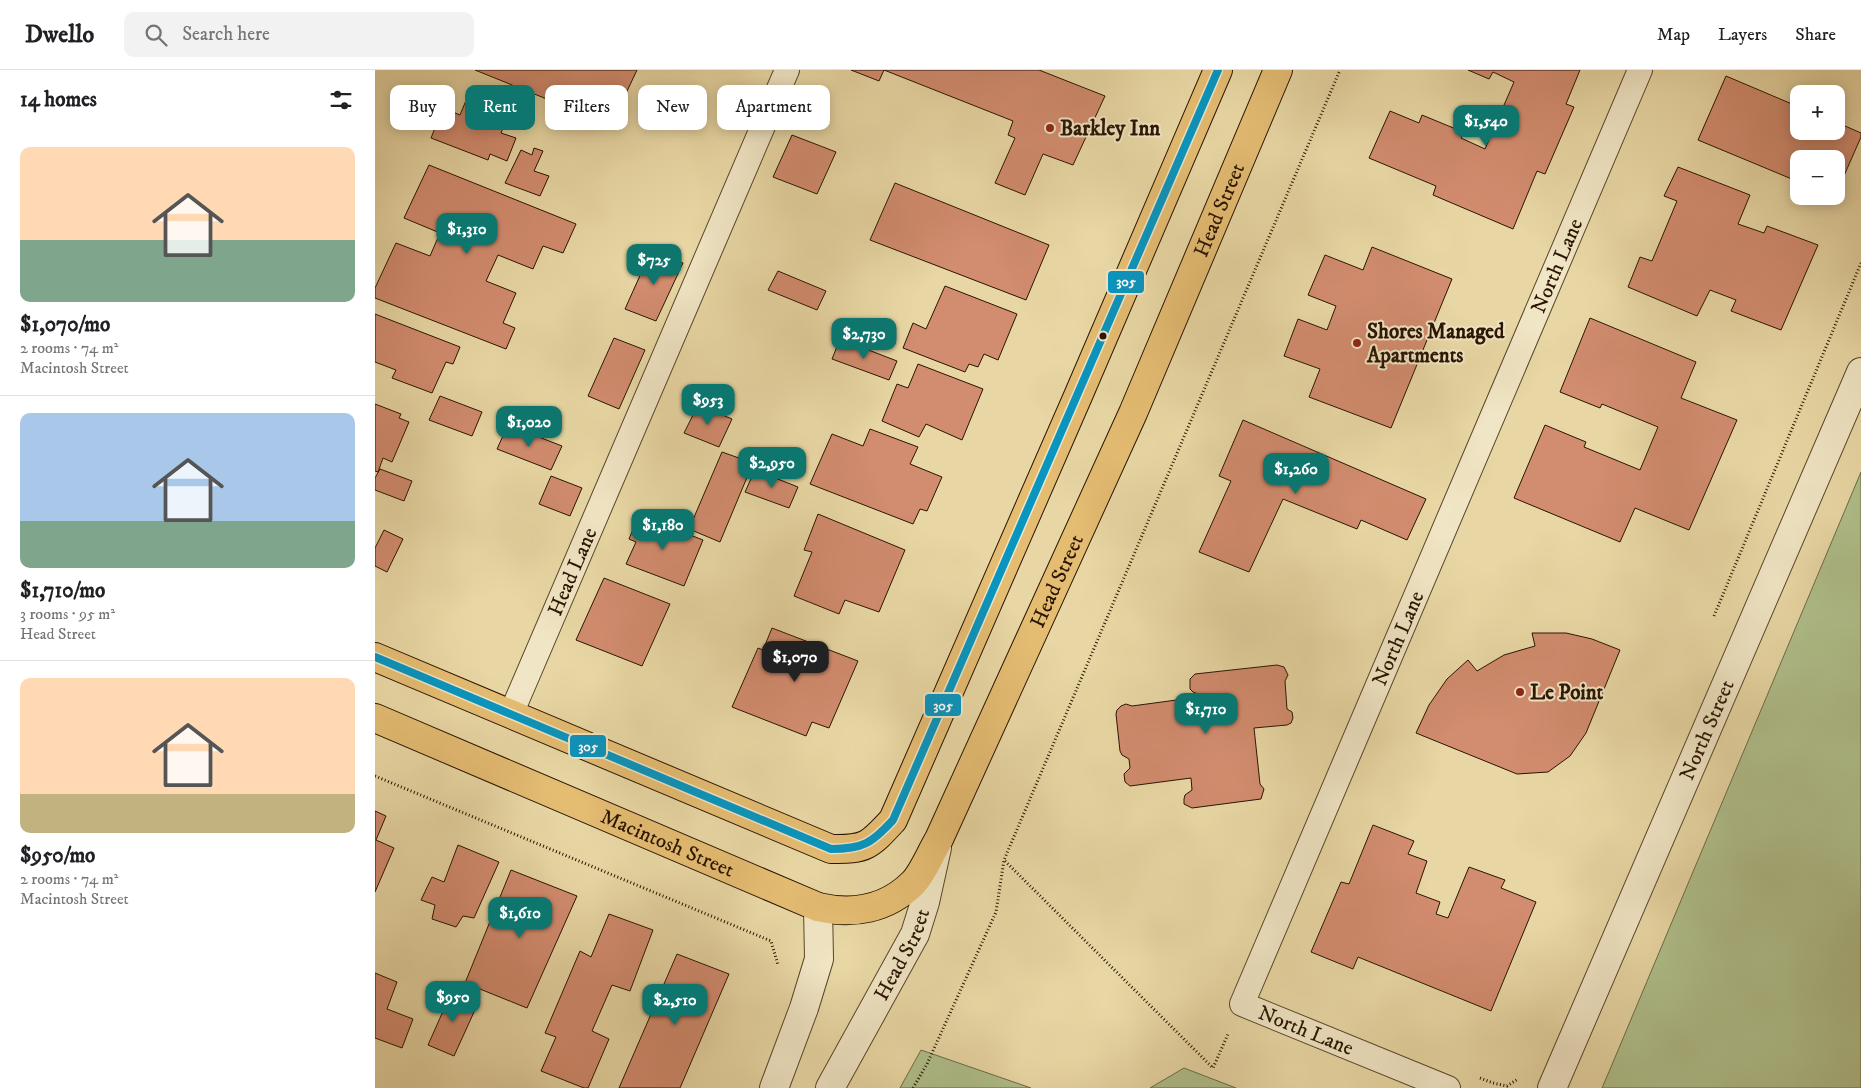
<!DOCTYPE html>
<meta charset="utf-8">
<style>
:root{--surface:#fff;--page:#f2f2f2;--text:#202124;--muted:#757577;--line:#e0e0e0;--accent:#0f766e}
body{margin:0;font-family:"IM FELL DW Pica",serif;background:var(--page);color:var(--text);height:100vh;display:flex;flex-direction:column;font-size:19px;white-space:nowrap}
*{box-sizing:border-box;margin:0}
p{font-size:16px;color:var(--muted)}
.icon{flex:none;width:28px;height:28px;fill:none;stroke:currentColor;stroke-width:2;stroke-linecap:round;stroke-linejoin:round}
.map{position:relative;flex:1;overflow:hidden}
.sheet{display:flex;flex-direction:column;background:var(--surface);width:375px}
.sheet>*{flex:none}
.guide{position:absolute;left:15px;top:15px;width:475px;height:45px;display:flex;gap:10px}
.buttons{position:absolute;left:1415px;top:15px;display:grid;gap:10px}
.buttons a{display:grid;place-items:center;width:55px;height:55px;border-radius:10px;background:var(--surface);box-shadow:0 2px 12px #0003;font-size:25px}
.price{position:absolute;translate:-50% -42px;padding:0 11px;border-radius:10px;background:var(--accent);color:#fff;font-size:16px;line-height:32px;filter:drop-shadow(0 1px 2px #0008)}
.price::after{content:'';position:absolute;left:50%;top:30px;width:15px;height:11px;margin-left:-8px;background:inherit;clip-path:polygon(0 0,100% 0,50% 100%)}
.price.selected{background:#222;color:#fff}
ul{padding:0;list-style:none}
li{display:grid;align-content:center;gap:10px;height:265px;padding:0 20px}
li+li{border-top:1px solid var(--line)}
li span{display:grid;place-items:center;height:155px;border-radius:10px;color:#555}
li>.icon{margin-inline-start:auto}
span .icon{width:90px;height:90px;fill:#fffc;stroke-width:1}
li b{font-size:21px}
h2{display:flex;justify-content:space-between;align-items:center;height:60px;padding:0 20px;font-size:21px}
.chip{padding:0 18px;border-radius:10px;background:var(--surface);box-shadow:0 2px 12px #0003;font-size:18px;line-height:45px}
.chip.selected{background:var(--accent);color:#fff}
header{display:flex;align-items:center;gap:30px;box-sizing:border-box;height:70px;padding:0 25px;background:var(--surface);border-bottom:1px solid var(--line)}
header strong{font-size:24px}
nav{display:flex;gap:28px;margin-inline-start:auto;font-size:18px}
.search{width:350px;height:45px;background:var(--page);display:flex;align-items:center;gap:12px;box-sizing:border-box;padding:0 18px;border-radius:10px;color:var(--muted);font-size:19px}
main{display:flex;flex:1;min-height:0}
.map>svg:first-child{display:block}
</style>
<header>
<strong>Dwello</strong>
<div class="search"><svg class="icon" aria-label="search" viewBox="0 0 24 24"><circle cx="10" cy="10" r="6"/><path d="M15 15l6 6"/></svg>Search here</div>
<nav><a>Map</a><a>Layers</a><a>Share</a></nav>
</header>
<main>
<section class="sheet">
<h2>14 homes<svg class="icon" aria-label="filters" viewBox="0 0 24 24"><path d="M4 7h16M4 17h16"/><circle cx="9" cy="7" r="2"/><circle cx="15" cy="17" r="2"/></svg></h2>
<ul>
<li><span style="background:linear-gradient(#ffd9b3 60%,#7fa58c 0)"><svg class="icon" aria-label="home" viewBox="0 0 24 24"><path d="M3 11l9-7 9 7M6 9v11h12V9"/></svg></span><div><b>$1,070/mo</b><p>2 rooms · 74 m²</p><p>Macintosh Street</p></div></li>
<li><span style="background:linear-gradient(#a9c7e8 70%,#7fa58c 0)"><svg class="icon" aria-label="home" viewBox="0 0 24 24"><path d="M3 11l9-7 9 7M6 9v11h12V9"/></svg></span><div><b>$1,710/mo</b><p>3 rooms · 95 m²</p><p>Head Street</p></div></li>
<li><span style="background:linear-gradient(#ffd9b3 75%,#c2b280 0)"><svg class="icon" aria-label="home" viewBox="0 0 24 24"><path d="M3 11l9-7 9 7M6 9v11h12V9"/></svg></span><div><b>$950/mo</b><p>2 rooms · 74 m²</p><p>Macintosh Street</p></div></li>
</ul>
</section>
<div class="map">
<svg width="1486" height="1018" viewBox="0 0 1486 1018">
<rect width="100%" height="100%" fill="#e8d7a4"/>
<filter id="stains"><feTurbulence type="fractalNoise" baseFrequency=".004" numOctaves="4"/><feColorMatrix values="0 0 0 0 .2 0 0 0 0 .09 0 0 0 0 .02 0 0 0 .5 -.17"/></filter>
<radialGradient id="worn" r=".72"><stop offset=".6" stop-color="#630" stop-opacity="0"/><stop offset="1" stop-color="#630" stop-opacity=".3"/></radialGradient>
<path fill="#afbf8b" stroke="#6c6a46" d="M1486,402V1018H1227L1236,997Z
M546,980L656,1018H525Z
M809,998L861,1018H775Z"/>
<path fill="#d28c6f" stroke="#291402" d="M100,0H262L236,55Z
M476,0H664L730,26L698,95L668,84L650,125L620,113L640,68L633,65L638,51L509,0L504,11Z
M1093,0H1205L1191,34L1199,37L1170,104L1162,101L1138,159L1058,125L1061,116L994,88L1015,41L1044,53L1047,45L1088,62L1086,68L1110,79L1139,12L1118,2L1114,9Z
M1351,6L1424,37V61H1461V52L1486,63V67L1461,124V89H1424V112L1323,70Z
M97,16L139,32L126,63L141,68L132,91L115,84L113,90L56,68L68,38L85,45Z
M417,65L461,82L442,124L398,107Z
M159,78L168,81L159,101L174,106L165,126L130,113L146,80L157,85Z
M54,95L201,154L188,183L168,176L158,199L123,185L111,211L141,223L128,253L140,258L131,279L0,228V218L21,173L55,186L65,163L29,148Z
M1303,97L1375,125L1363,154L1389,163L1392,156L1443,175L1406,260L1356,241L1361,230L1335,220L1322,246L1253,217L1265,187L1277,191L1302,131L1289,126Z
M520,113L674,175L651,230L495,170Z
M997,177L1077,209L1016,358L934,327L945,299L909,286L923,249L952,260L961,236L933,225L950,185L988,200Z
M276,181L308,193L281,251L250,239Z
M403,201L451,221L442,240L393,220Z
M570,216L642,244L623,290L609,284L603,297L594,294L590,302L528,278L538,253L551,259Z
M0,244L85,277L78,294L71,292L57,323L17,308L21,300L0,292Z
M1215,248L1321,292L1306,328L1362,350L1314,460L1260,438L1245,472L1139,428L1170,355L1211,372L1209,377L1265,400L1283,357L1227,334L1225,338L1185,322Z
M239,268L270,280L244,339L213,326Z
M465,269L522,291L514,310L457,289Z
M543,294L608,319L587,370L551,354L544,367L507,351L522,314L533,318Z
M65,326L107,342L97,366L54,350Z
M0,334L26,344L24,348L34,352L17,392L8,388L3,402L0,401Z
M323,335L357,349L344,377L309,363Z
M868,350L1051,429L1032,470L986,450L982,459L908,429L874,502L824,482L856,411L844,406Z
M133,355L187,376L176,400L122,379Z
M495,359L543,377L535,394L567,407L552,441L545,439L538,454L435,414L457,364L488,376Z
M347,382L378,393L345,472L314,459Z
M5,399L37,411L29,431L0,420V408Z
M380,400L423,417L414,438L370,422Z
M176,406L207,418L195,446L164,434Z
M443,444L530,480L504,542L470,530L464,544L419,526L437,482L429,480Z
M264,445L328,470L309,516L251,494L261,472L254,469Z
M9,460L28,469L12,502L0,496V478Z
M229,508L295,534L267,596L201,570Z
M397,558L483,591L454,658L437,652L431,666L357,637L383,578L388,580Z
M1157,563H1191L1217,569L1245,580L1211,663L1195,686L1173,702L1142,704L1041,663L1054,635L1072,609L1093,590L1102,601L1129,585L1160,576Z
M902,595L909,597L913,605L910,611L912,639L917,642L918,648L916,653L912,655L879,658L885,714L889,719L886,729L817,738L809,734V729L810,725L817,720L816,708L755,716L750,712L749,704L755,698L754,689L747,685L745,681L741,644L742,640L746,636L751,634L757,636L824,627L823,624L818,622L815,619V609L820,604Z
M0,741L11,746L1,770L19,778L0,822Z
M998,755L1039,771L1033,784L1052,791L1041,823L1065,832L1061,844L1073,848L1094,797L1130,810L1126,818L1161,832L1116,941L983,887L978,899L936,882L966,812L974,814Z
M83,775L124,792L99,848L88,846L81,857L57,849L60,835L46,830L57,807L69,812Z
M136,800L202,826L152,938L90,913Z
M234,844L278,860L255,921L237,915L217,961L234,969L213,1018H209L166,1001L181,967L170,963L205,881L216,887Z
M302,884L354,904L305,1018H244Z
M0,903L22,912L12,939L38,949L27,978L0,968Z
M77,921L104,931L79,986L53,975Z"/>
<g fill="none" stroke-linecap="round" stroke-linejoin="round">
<g stroke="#59452a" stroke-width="26">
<g id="lane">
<path id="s1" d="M136,644L412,0"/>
<path id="s2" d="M1073,1018L867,934L1265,0"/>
</g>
</g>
<g stroke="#59452a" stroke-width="30">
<g id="street">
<path d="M399,1018L429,938L444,889L443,837"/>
<path id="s3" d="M455,1018L540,864L550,832L562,778"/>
<path id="s4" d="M1177,1018L1486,302"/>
</g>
</g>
<g stroke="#291402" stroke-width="30">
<g id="primary">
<path d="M0,587L456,779C491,780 495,775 518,750L703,326L843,0"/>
<path id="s5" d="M0,648L443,837C478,845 512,839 538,813C548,803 556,782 564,769L758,343L903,0"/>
</g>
</g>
<path stroke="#291402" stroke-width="3" stroke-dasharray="1 2.5" stroke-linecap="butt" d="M1339,546L1486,193
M0,706L396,871L403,895
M630,791L838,998L853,964
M1105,1008L1118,1013L1132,1016L1143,1009
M538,1018L552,994L621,842L629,790L965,0"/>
<use href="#lane" stroke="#f0e5c4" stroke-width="24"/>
<use href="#street" stroke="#f0e5c4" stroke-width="28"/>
<use href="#primary" stroke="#e4bc72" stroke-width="28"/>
<g stroke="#f0e5c4" stroke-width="11">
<path id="bus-1" d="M0,587L456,779C488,779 497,773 518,750L843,0"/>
</g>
<use href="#bus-1" stroke="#0895c0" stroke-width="8"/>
</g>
<g fill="#8f2418" stroke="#f0e5c4" stroke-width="2">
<circle cx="675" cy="58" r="5"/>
<circle cx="982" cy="273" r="5"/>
<circle cx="1145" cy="622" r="5"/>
</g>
<circle fill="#291402" stroke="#f0e5c4" stroke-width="2" cx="728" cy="266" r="4.5"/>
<g text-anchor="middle" stroke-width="4" stroke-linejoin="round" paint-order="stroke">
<g font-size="21" font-weight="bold" fill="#291402" stroke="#f0e5c4" text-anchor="start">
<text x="685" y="65">Barkley Inn</text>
<text x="992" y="268">Shores Managed<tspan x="992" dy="24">Apartments</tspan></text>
<text x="1155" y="629">Le Point</text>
</g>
<g font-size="21" fill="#291402" stroke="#f0e5c4">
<text dy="7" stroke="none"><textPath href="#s5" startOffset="1324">Head Street</textPath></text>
<text dy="7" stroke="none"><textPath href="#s2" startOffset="1025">North Lane</textPath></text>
<text dy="7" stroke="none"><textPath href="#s1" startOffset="155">Head Lane</textPath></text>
<text dy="7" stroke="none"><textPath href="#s5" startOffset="919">Head Street</textPath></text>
<text dy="7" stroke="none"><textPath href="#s2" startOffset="620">North Lane</textPath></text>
<text dy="7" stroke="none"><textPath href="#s4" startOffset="390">North Street</textPath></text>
<text dy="7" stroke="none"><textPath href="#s5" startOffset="318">Macintosh Street</textPath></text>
<text dy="7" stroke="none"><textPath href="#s3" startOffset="152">Head Street</textPath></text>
<text transform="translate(931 960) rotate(22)" y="7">North Lane</text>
</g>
</g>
<g stroke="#f0e5c4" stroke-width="2">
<rect x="732" y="200" width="38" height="24" rx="5" fill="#0895c0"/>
<rect x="549" y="623" width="38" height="24" rx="5" fill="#0895c0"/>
<rect x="194" y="664" width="38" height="24" rx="5" fill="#0895c0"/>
</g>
<g font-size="14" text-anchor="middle" font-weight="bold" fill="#fff">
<text x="751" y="216">305</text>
<text x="568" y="640">305</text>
<text x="213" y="681">305</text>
</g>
<rect width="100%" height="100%" filter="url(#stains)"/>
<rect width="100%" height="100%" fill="url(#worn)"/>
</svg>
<div class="buttons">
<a>+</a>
<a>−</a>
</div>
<b class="price" style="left:1111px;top:77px">$1,540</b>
<b class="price" style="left:92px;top:185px">$1,310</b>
<b class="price" style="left:279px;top:216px">$725</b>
<b class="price" style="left:489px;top:290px">$2,730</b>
<b class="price" style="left:333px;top:356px">$953</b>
<b class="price" style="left:154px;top:378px">$1,020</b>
<b class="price" style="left:397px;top:419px">$2,950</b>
<b class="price" style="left:921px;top:425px">$1,260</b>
<b class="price" style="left:288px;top:481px">$1,180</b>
<b class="price selected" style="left:420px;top:613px">$1,070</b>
<b class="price" style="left:831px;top:665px">$1,710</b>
<b class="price" style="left:145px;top:869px">$1,610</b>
<b class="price" style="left:78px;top:953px">$950</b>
<b class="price" style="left:300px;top:956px">$2,510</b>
<div class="guide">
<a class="chip">Buy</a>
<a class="chip selected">Rent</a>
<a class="chip">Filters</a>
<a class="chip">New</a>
<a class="chip">Apartment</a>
</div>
</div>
</main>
